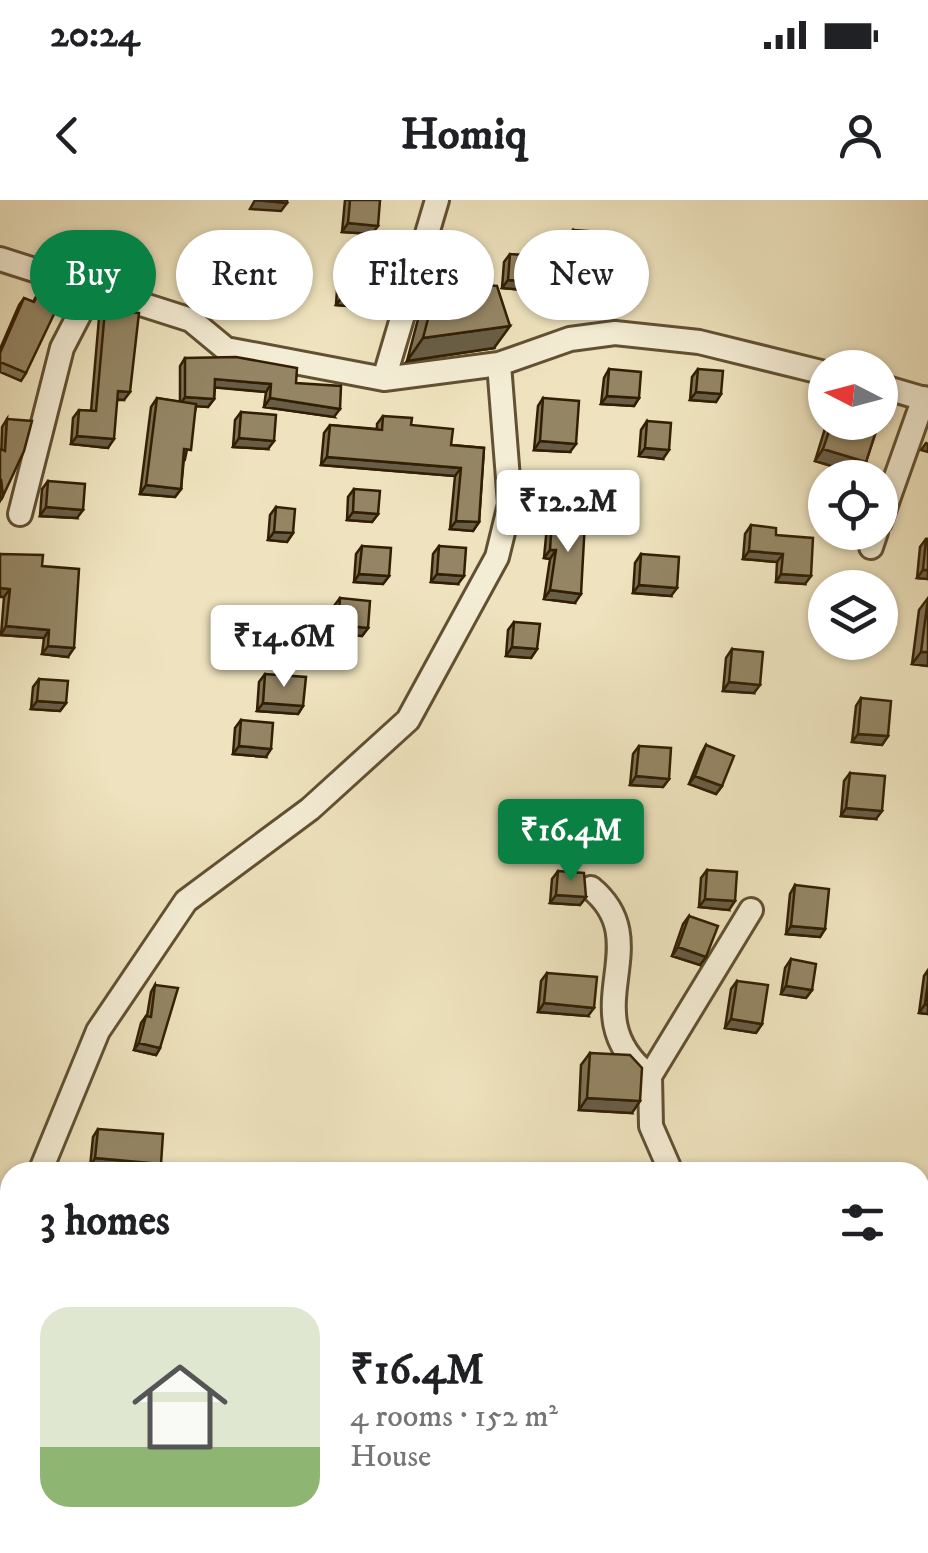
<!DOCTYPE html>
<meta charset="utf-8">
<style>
:root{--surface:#fff;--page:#f2f2f2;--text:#202124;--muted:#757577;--accent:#0b8043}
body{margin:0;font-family:"IM FELL DW Pica",serif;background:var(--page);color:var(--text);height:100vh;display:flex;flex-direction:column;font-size:38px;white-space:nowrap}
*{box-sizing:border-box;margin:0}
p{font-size:32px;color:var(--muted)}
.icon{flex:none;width:55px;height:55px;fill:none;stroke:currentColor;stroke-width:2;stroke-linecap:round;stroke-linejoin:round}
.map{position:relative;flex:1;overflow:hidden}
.panel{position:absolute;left:0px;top:962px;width:930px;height:392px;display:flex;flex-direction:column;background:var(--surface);border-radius:30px 30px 0 0;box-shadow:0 2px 8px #0004}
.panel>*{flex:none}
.banner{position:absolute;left:30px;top:30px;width:870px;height:90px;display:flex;gap:20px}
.needle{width:65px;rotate:276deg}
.fabs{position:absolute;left:808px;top:150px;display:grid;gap:20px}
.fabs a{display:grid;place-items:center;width:90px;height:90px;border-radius:50%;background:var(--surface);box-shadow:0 2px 8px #0004;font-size:50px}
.price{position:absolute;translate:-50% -85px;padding:0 22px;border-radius:10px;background:#fff;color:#222;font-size:32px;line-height:65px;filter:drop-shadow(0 2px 5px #0008)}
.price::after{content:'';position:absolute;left:50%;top:60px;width:30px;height:22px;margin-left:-15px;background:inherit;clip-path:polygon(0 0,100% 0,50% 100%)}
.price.active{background:var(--accent);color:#fff}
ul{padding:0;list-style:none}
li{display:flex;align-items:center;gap:30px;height:250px;padding:0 40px}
li span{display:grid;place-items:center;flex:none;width:280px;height:200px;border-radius:30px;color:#555}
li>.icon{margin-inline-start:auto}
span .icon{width:120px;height:120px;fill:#fffc;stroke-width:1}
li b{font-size:42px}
h2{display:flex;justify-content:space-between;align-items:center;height:120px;padding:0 40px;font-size:42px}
.tag{padding:0 35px;border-radius:45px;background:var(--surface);box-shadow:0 2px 8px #0004;font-size:35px;line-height:90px}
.tag.active{background:var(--accent);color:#fff}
.status{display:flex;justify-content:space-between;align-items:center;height:70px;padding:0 50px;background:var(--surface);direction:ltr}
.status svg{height:28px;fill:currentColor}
header{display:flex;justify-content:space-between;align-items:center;height:130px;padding:0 40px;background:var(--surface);font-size:45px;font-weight:700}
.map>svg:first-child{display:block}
</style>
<div class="status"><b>20:24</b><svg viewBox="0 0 49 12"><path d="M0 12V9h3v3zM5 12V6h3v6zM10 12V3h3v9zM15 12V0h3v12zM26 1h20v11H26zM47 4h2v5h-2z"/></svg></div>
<header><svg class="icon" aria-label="back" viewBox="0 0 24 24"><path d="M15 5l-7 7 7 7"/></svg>Homiq<svg class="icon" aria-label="person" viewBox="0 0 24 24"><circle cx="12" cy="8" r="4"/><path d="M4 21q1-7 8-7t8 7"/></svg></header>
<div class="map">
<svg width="928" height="1353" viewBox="0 0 928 1353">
<rect width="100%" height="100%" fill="#eee3be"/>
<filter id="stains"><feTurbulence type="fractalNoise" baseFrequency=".002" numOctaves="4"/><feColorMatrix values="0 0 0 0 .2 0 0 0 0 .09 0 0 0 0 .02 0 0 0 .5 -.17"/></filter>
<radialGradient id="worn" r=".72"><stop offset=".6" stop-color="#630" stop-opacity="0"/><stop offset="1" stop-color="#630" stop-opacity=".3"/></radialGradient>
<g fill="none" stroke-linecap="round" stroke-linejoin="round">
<path stroke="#7c6c4d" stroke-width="6" d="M636,1345L637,1353"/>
<g stroke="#615032" stroke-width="28">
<path id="minor" d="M0,59L191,120L226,149L384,179L499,164L570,139L615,133L699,142L825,173
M384,179L437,0
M880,186L928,200
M20,314L62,148L93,88
M880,322L924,198
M871,347L876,332
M591,688C659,744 571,812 647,874
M40,972L98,831L186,701L310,609L408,520L497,357L510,304L499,164
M671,972L651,926L650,876L751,710
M0,1013L10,1003
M0,1251L10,1254
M920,1327L928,1339
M203,1345L221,1353"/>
</g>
<use href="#minor" stroke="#f4edd5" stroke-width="22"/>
</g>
<path fill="#7f7256" stroke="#321f03" stroke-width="2.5" d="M345,0H380L372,34L342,32Z
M573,30L596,78L590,86L550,83L544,92L502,88L504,62L510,54L565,59L567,38Z
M249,36L276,68L270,76L241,74L243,45Z
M344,67L373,108L336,105L338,75Z
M45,80L26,173L21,181L0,172V149L19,105L24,98L33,102Z
M438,81L494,148L407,161L422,104Z
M105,110L124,200H117L108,248L71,244L73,218L79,210L91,211L99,118Z
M185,158L296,183L334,217L264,207L266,192L215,187L214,199L208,207L196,206L185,259L184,258L181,289L175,297L140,294L151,207L157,198L180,202V166Z
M609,169L639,198L634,206L601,204L604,178Z
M698,169L721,194L716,202L690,200L692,177Z
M543,198L570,252L534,250L538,206Z
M241,212L268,249L233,247L235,220Z
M383,216L411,225L451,245L484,248L479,322L473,331L450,329L455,276L321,265L324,233L330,225L377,229V224Z
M7,219L3,296L0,301L2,227Z
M647,221L663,259L639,256L641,230Z
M827,222H879L866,262L858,274L815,261Z
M48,281L77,318L40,316L42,289Z
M354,289L378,314L372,322L347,320L348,297Z
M276,307L293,333L287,342L268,340L270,315Z
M552,318L575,403L544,399L550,359L544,358L547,326Z
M751,325L776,335L805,384L776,382L777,362L743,359L745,334Z
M926,339H928V379L917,378L920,347Z
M362,346L389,376L383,384L354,382L356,354Z
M439,346L458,384L431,382L433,354Z
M0,354L42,366L68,457L42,454L44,438L1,435L4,397Z
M641,354L671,396L633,393L635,363Z
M340,398L368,428L362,436L332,434L334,406Z
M928,398V466L912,464L919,410Z
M261,416L291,444L286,452L252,450L255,424Z
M514,422L537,449L531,458L506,456L508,430Z
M732,449L754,493L723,491L726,458Z
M265,474L303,506L298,514L257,511L259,482Z
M39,479L66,503L60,511L31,509L33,487Z
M861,498L888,536L882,545L852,542L856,506Z
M241,520L266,557L233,554L235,528Z
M706,545L722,586L716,594L689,584L701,554Z
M639,546L669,579L663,587L630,585L633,554Z
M850,573L876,619L841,616L844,581Z
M617,617L640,642L634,650L610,648L611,625Z
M707,670L729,710L699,707L701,678Z
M558,671L586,697L580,705L550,703L552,679Z
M795,685L825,729L820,737L786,734L790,694Z
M689,716L700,765L672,756L683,724Z
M791,759L812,790L806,798L781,794L785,768Z
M928,770V814L919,813L924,776Z
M547,773L588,816L538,812L541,781Z
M737,781L762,824L756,833L725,828L731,789Z
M155,785L160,848L156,855L134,850L141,823L146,816H147L151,792Z
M590,853L632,913L579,910L581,865Z
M98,929L161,964L155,972L90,967L93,937Z
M13,1345H51V1353H18L19,1345Z
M843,1345H892L891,1353H842Z"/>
<path fill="#685d46" stroke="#321f03" stroke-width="2.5" d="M255,0L287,3L281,11L250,9Z
M348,23L378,26L372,34L342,32Z
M247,66L276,68L270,76L241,74Z
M551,74L596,78L590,86L545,83Z
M508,80L550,83L544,92L502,88Z
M342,97L379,100L373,108L336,105Z
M510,126L494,148L407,161L423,138Z
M215,179L271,184L266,192L209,187Z
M118,191L130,192L124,200L112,199Z
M696,192L721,194L716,202L690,200Z
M607,196L639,198L634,206L601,204Z
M185,197L214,199L208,207L180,205Z
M270,198L340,209L334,217L264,207Z
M77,236L114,239L108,248L71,244Z
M239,238L274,241L268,249L233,247Z
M540,241L576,244L570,252L534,250Z
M926,243L928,244V252L921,250Z
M645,248L669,250L663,259L639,256Z
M823,249L866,262L858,274L815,261Z
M327,257L461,268L455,276L321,265Z
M146,285L181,289L175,297L140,294Z
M46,307L83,310L77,318L40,316Z
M353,312L378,314L372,322L347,320Z
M456,321L479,322L473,331L450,329Z
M274,332L293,333L287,342L268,340Z
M550,350H556L550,359L544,358Z
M749,351L783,354L777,362L743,359Z
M923,370H928V379L917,378Z
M359,374L389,376L383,384L354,382Z
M437,374L464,376L458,384L431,382Z
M781,374L811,376L805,384L776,382Z
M639,385L677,388L671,396L633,393Z
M0,388L10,389L4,397H0Z
M550,390L581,394L575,403L544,399Z
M338,425L368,428L362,436L332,434Z
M6,426L49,430L44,438L1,435Z
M258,441L291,444L286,452L252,450Z
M48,446L74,448L68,457L42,454Z
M512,447L537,449L531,458L506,456Z
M921,452H928V466L912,464Z
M729,482L760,485L754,493L723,491Z
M37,501L66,503L60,511L31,509Z
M263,503L303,506L298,514L257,511Z
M858,534L888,536L882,545L852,542Z
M239,546L271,549L266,557L233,554Z
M636,576L669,579L663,587L630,585Z
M695,576L722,586L716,594L689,584Z
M846,608L882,611L876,619L841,616Z
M616,640L640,642L634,650L610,648Z
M556,695L586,697L580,705L550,703Z
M705,699L735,701L729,710L699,707Z
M791,726L825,729L820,737L786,734Z
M678,747L706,757L700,765L672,756Z
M786,786L812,790L806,798L781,794Z
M544,803L594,808L588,816L538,812Z
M925,804L928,805V814L919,813Z
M731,819L762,824L756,833L725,828Z
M139,843L160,848L156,855L134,850Z
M587,898L640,901L632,913L579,910Z
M95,958L161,964L155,972L90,967Z
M920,1214L928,1216V1225L920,1224Z"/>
<path fill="#948564" stroke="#321f03" stroke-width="2.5" d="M255,0H287V3Z
M350,0H380L378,26L348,23Z
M573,30L600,32L596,78L551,74L550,83L508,80L510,54L570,59Z
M249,36L278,39L276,68L247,66Z
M344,67L381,70L379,100L342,97Z
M45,80L66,89L26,173L0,162V153L24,98L34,102Z
M438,81L497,86L510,126L423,138Z
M105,110L139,113L130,192L118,191L114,239L77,236L79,210L96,211Z
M236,157L297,168L296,183L341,186L340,209L270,198L271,184L215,179L214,199L185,197V158Z
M609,169L641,172L639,198L607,196Z
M698,169L723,171L721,194L696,192Z
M157,198L196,204L191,250L184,249L181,289L146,285Z
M543,198L579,201L576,244L540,241Z
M241,212L276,215L274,241L239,238Z
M383,216L412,218L411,225L453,229L451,245L484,248L479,322L456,321L461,268L327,257L330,225L382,230Z
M7,219L32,221L24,251L3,296L1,279L0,283V249L5,251Z
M647,221L671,223L669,250L645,248Z
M832,222H879L866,262L823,249Z
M48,281L85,284L83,310L46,307Z
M354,289L380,291L378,314L353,312Z
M276,307L295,309L293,333L274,332Z
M552,318L585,321L581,394L550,390L556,350H550Z
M751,325L776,328V335L813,338L811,376L781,374L783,354L749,351Z
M926,339H928V370H923Z
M362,346L391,348L389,376L359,374Z
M439,346L466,348L464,376L437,374Z
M0,354L43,355L42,366L79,369L74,448L48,446L49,430L6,426L10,389L0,388Z
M641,354L679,357L677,388L639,385Z
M340,398L370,401L368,428L338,425Z
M928,398V452H921Z
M261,416L294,418L291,444L258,441Z
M514,422L540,424L537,449L512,447Z
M732,449L763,452L760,485L729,482Z
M265,474L306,477L303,506L263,503Z
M39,479L68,481L66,503L37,501Z
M861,498L891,501L888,536L858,534Z
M241,520L273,523L271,549L239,546Z
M706,545L734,556L722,586L695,576Z
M639,546L671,548L669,579L636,576Z
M850,573L885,576L882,611L846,608Z
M617,617L642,619L640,642L616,640Z
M707,670L737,672L735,701L705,699Z
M558,671L584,673L586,697L556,695Z
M795,685L829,689L825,729L791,726Z
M689,716L718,726L706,757L678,747Z
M791,759L816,764L812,790L786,786Z
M547,773L597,777L594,808L544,803Z
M737,781L768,785L762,824L731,819Z
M928,782V805L925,804Z
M155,785L178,788L160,848L139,843L146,816L151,817Z
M590,853L630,855L642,868L640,901L587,898Z
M98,929L163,934L161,964L95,958Z
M4,1037L10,1041V1062L0,1078V1041Z
M920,1179L928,1180V1216L920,1214Z
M24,1345H51V1353H23Z
M847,1345H892L891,1353H846Z"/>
<rect width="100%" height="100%" filter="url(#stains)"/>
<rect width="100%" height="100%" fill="url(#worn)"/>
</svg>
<div class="fabs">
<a><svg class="needle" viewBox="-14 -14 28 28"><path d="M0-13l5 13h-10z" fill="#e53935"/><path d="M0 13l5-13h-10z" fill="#757577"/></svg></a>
<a><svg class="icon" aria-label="locate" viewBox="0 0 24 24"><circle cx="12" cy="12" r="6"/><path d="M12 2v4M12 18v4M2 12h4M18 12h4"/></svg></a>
<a><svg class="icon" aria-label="layers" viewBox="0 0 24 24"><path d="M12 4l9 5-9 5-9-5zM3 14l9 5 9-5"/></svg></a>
</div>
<b class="price" style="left:568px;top:355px">₹12.2M</b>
<b class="price" style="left:284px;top:490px">₹14.6M</b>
<b class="price active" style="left:571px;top:684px">₹16.4M</b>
<div class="banner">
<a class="tag active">Buy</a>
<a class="tag">Rent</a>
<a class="tag">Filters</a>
<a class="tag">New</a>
</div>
<section class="panel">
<h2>3 homes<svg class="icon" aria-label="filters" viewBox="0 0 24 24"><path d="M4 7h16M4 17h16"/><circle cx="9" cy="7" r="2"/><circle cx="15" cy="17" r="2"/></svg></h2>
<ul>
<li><span style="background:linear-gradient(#dfe7d0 70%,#8fb573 0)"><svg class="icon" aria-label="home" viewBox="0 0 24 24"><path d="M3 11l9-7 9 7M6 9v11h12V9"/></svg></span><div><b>₹16.4M</b><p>4 rooms · 152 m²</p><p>House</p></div></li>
</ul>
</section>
</div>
